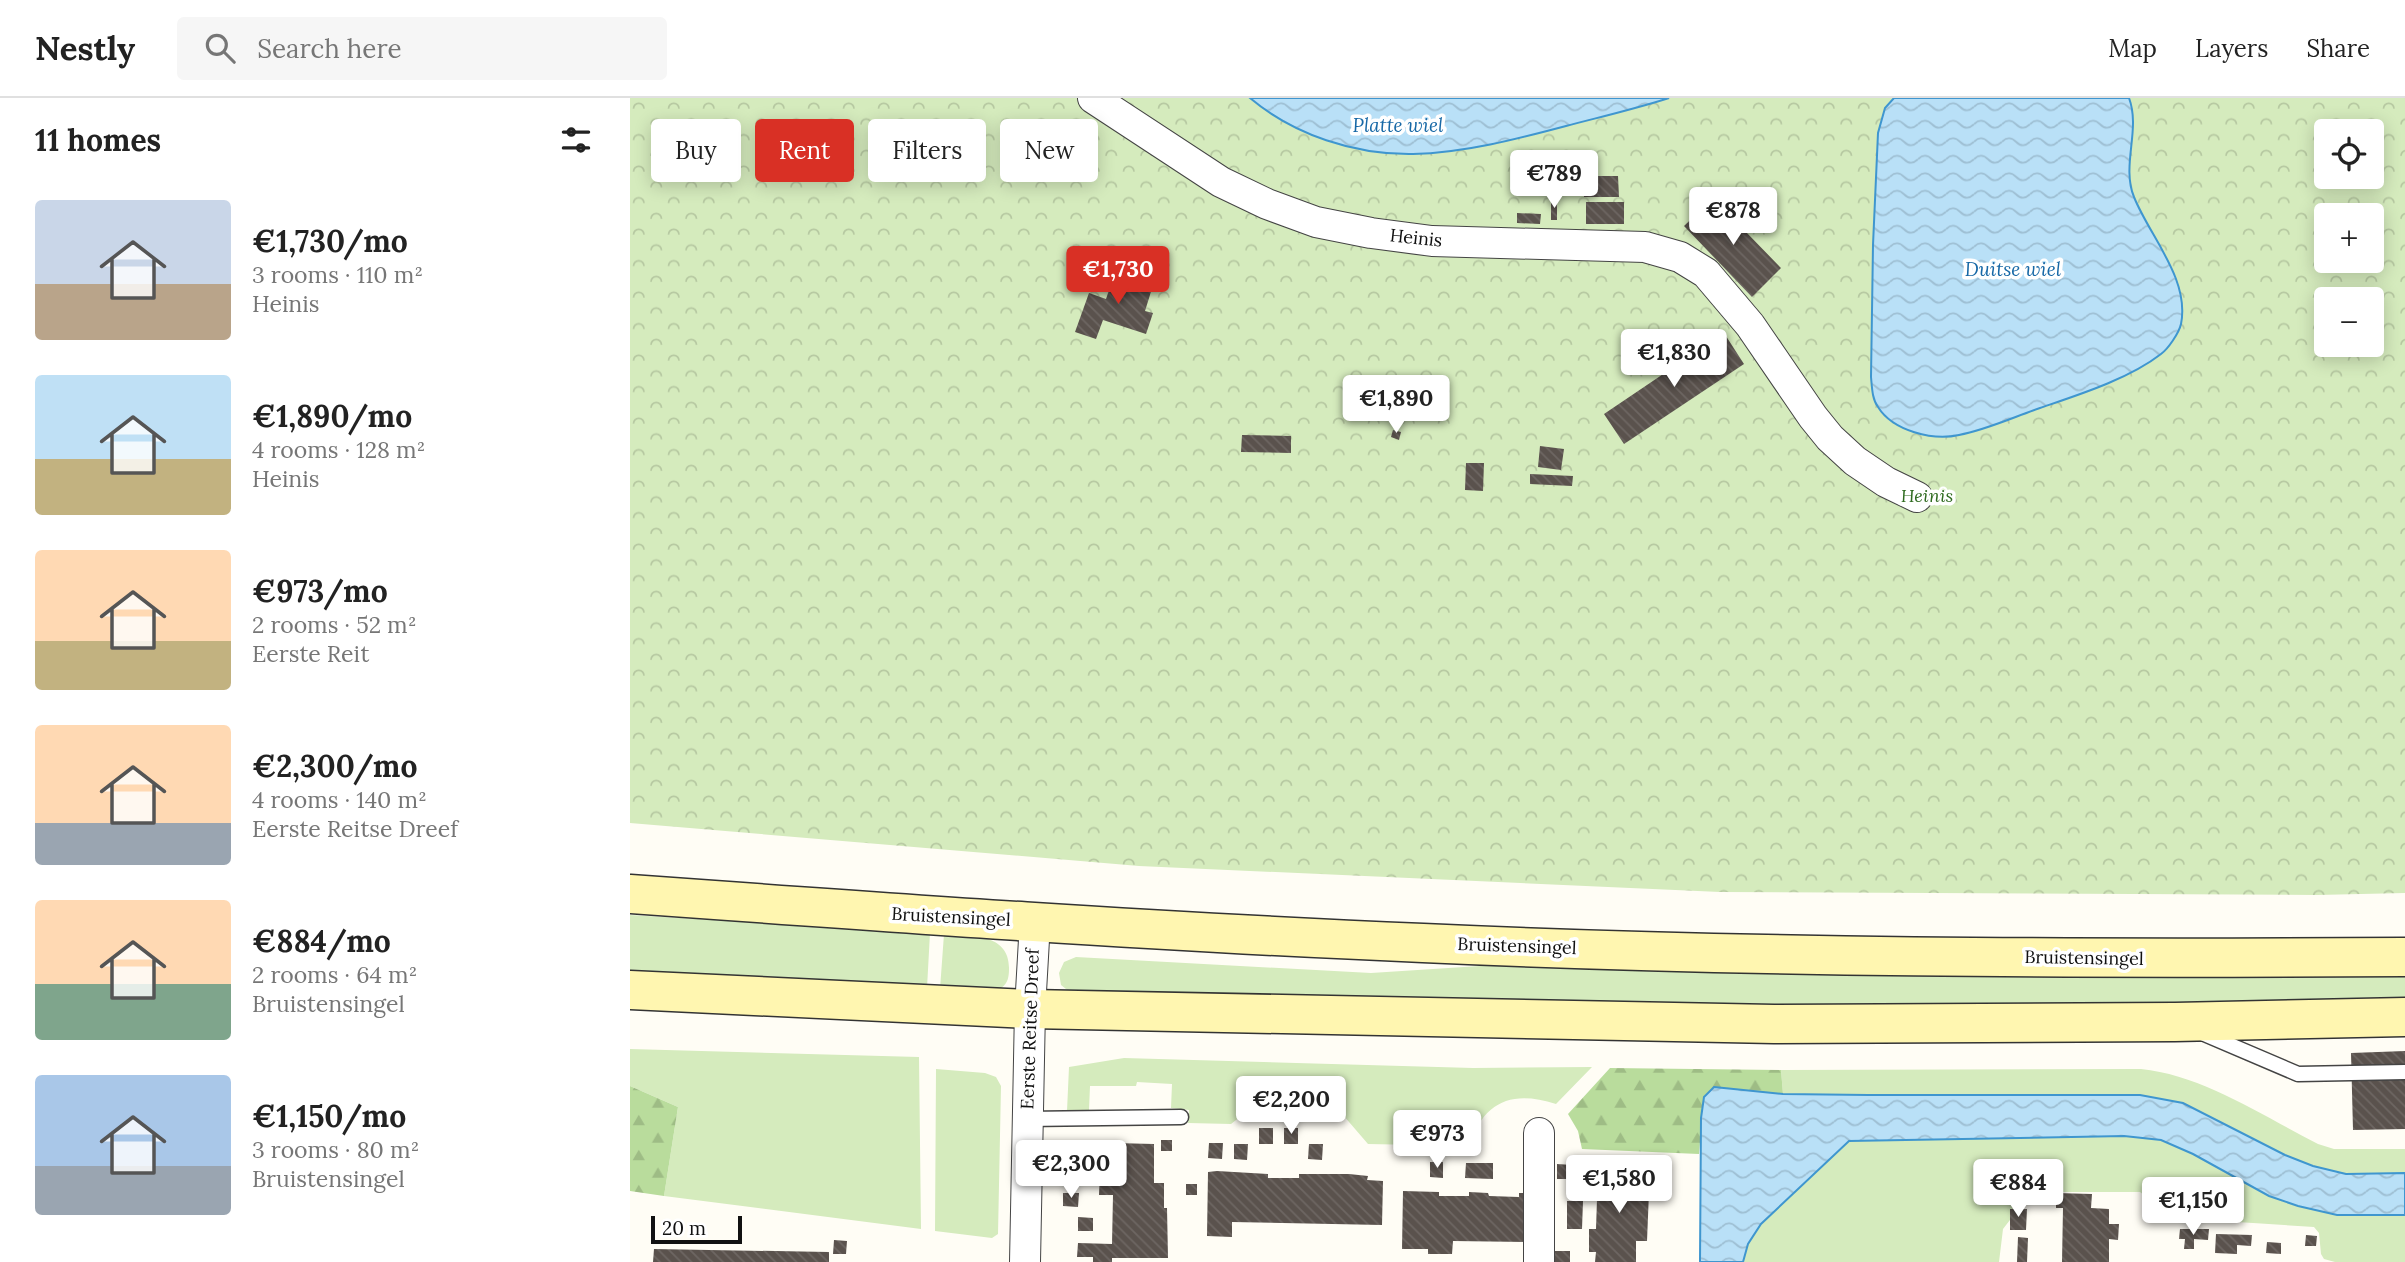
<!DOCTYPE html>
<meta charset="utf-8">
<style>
:root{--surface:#fff;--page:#f6f6f6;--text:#222;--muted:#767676;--line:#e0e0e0;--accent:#d93025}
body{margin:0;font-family:Lora,serif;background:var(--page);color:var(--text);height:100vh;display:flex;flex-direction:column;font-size:26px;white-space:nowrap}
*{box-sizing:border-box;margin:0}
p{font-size:23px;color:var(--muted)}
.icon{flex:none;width:38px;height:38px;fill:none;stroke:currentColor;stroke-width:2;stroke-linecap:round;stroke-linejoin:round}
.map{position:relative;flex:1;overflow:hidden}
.details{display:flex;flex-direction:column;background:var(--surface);width:630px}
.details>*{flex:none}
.top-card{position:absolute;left:21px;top:21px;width:665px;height:63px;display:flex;gap:14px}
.tools{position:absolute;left:1684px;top:21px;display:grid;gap:14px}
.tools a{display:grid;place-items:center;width:70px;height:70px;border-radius:7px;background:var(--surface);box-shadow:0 4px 18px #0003;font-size:35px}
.scale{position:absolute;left:21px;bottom:18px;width:91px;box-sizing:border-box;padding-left:7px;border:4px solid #111;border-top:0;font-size:19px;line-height:24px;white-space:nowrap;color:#111;-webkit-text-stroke:5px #fff;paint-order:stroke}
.price{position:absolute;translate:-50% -60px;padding:0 16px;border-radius:7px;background:#fff;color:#222;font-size:23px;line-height:46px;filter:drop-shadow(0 2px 4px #0008)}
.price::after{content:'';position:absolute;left:50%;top:42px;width:21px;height:16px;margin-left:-10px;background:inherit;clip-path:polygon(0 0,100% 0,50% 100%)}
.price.current{background:var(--accent);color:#fff}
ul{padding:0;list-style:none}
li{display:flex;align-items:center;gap:21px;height:175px;padding:0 35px}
li span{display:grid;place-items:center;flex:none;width:196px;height:140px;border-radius:7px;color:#555}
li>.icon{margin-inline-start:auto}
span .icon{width:84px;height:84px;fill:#fffc;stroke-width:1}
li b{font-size:30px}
h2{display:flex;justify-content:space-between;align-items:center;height:84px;padding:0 35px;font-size:30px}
.pill{padding:0 24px;border-radius:7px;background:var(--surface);box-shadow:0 4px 18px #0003;font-size:24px;line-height:63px}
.pill.current{background:var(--accent);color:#fff}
header{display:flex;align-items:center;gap:42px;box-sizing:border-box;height:98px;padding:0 35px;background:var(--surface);border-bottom:2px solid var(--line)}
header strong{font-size:33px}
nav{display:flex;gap:38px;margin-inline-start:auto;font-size:24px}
.search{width:490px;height:63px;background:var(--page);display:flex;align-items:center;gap:18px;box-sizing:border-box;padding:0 24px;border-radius:7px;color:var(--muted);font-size:26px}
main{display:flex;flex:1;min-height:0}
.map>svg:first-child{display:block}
</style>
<header>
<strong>Nestly</strong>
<div class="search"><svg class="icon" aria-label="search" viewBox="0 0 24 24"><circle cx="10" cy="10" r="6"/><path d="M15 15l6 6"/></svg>Search here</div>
<nav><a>Map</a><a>Layers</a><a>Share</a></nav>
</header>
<main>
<section class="details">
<h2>11 homes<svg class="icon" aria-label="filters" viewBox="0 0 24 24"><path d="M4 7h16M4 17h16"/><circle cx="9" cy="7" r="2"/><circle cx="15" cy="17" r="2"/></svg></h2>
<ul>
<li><span style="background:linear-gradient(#c9d6e8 60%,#b9a48a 0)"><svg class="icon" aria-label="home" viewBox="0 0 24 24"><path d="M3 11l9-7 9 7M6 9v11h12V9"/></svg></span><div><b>€1,730/mo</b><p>3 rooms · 110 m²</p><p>Heinis</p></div></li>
<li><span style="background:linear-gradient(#bfe0f5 60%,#c2b280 0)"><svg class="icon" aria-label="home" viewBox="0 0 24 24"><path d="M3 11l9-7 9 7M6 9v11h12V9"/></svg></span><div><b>€1,890/mo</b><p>4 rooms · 128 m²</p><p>Heinis</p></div></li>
<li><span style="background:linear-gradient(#ffd9b3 65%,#c2b280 0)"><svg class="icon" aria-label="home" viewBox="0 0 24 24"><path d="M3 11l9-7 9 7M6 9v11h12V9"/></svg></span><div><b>€973/mo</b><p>2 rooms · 52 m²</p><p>Eerste Reit</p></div></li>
<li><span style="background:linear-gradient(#ffd9b3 70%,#9aa5b1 0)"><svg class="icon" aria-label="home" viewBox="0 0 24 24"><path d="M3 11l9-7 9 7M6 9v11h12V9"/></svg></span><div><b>€2,300/mo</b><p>4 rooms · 140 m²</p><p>Eerste Reitse Dreef</p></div></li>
<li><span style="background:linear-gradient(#ffd9b3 60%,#7fa58c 0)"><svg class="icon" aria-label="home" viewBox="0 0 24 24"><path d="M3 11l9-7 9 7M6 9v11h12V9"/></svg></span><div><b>€884/mo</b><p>2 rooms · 64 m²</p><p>Bruistensingel</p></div></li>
<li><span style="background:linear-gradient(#a9c7e8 65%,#9aa5b1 0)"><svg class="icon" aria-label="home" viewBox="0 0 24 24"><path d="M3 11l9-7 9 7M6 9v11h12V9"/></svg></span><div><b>€1,150/mo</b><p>3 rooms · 80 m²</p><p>Bruistensingel</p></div></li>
</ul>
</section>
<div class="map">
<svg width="1775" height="1164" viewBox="0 0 1775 1164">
<defs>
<pattern id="forest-firs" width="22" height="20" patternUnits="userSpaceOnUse" patternTransform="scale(1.75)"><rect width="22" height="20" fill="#b9dc9c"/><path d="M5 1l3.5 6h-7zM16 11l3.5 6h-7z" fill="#9ebc85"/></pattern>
<pattern id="park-crowns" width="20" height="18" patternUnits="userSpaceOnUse" patternTransform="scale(1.75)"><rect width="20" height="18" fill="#d5ebbd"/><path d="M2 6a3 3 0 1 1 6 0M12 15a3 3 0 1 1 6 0" fill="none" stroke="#b6c8a1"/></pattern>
<pattern id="water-waves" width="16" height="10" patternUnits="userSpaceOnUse" patternTransform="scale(1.75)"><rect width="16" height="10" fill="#b9e0f7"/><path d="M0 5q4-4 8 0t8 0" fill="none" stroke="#9ebfd3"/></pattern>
<pattern id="building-back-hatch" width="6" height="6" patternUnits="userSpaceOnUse" patternTransform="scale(1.75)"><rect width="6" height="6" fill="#5a524d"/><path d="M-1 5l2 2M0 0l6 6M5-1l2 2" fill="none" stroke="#6d6662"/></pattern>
</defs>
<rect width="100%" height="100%" fill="#fffdf5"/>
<path fill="#d5ebbd" d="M0,817L300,835L297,890L0,877Z
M314,836C339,837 380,835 379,871C379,878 378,886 371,890C360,897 324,892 310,891Z
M446,859L741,875L897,865L1775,874V904L1146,909L441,895L431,887L429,875L434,864Z
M0,951L289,959L291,1131L34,1098L48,1009L0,988Z
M494,960L843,970L962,969L926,1006C882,992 854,1003 839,1048L738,1046L713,1017L616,1014L601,1026L558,1025L559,1012L541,1010L542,986L507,984L506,988H460L459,1012L437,1013L439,969Z
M306,971L355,975L366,979L371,988L368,1136L362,1140L305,1133Z
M1511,971C1572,977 1633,1018 1688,1046L1704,1051H1775V1075L1716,1076L1683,1068L1655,1057L1553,1005L1510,997L1153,996L1151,972Z
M1494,1038L1530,1042L1707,1117H1775V1164H1705L1694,1161L1691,1156L1689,1135L1684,1129L1514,1118V1097L1510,1094H1387L1383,1118L1373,1131L1369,1164H1113L1118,1146L1131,1126L1219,1043Z"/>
<path fill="url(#forest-firs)" d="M980,970L1151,972L1153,996L1084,989L1074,998L1069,1056L952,1051L948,1033L938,1016Z
M0,988L48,1009L34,1098L0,1093Z"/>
<path fill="url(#park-crowns)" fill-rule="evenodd" d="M0,0H1775V795L1687,797L1090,794L509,768L0,725ZM1696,33H1741V79H1696ZM1696,117H1741V163H1696ZM1696,201H1741V247H1696Z"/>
<path fill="url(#water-waves)" stroke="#3f96cf" stroke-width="2" d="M620,0H1039C1005,11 970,19 936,28C887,41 834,55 783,56C725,57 664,37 620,0Z
M1264,0H1499C1511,32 1491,67 1504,99C1520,139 1560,181 1551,226C1549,235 1538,251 1531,256C1499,281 1448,297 1410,310C1384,319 1356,332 1329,337C1303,343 1263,333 1248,309C1242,301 1242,289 1241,279L1243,147L1248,35L1255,10Z
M1084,989L1153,996L1238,997H1510L1553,1005L1655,1057L1683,1068L1716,1076L1775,1075V1117H1707L1668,1108L1639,1098L1563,1056L1531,1042L1494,1038L1219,1043L1131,1126L1118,1146L1113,1164H1070L1071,1020L1074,999Z"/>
<path fill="url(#building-back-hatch)" d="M953,78H988L989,99H954Z
M1083,100L1151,170L1122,199L1054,128Z
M921,102H927V122H921Z
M956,104H994V126H956Z
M887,115L911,116L910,126L887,125Z
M486,172L524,184L515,213L523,215L516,236L473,222L466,241L445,234L459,195L476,201Z
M1094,235L1114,266L994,346L974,316Z
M763,332L771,334L769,342L761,339Z
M612,337L661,338V355L611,354Z
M910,348L934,351L931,372L908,369Z
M836,365H854L853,393L835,392Z
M900,376L943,378L942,388L900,386Z
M1775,953V1031L1723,1032L1721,955Z
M629,1030H643V1046H629Z
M654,1030H668V1046H654Z
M531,1042H542V1053H531Z
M484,1045L524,1046V1085H534V1110H537L538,1160H482V1164H463V1159H447L448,1145L482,1146L483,1097H469L470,1071L483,1072Z
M579,1045H593L592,1061L578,1060Z
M604,1046H618L617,1062L604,1061Z
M679,1046H693L692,1062L678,1061Z
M800,1064H813V1080L800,1079Z
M836,1065H863V1081L835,1080Z
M927,1066L942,1067V1081H927Z
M968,1067L1008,1068L1007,1094H1019L1017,1143H1006V1164H965L966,1154H959V1131H966L967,1101H959V1093H967Z
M433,1070H449V1084L433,1083Z
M587,1073L638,1076V1080H669V1076H719L738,1078L737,1082L753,1083L752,1127L602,1124V1139L577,1138L578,1074Z
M556,1086H567V1097H556Z
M773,1093L809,1094V1098H839V1094L858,1095L859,1098L889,1099V1095H899L898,1144L823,1143L822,1156H798V1151H772Z
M433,1095H449L448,1109L433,1108Z
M1426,1095L1462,1096L1461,1110L1479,1111V1126H1489L1488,1142L1479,1141V1164H1432L1433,1110H1426Z
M937,1103H953L952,1131H937Z
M1380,1111H1397L1396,1132H1380Z
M448,1119L463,1120V1133H448Z
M1550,1131H1579L1578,1142L1564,1141V1151H1554L1555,1141H1549Z
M1586,1136L1622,1137L1621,1148L1607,1147V1156L1585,1155Z
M1676,1137L1687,1138L1686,1148H1675Z
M1388,1139L1398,1140L1397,1164H1387Z
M204,1142L217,1143L216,1156H203Z
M1637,1144L1651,1145V1156L1636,1155Z
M24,1151L199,1154V1164H23Z
M925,1153H940V1164H925Z"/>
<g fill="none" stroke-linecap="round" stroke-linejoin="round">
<g stroke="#444" stroke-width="17">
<path id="service" d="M1572,935L1668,976L1775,974
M396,1021L551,1019"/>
</g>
<g stroke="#444" stroke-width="32">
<path id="minor" d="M463,0L591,84L637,106L686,124L741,135L802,143L1015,149L1050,159L1076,175L1120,227L1183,319L1200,340L1225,363L1256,384L1287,399
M395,1164L400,911L405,824
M909,1164V1035"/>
</g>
<g stroke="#333" stroke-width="41">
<path id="secondary" d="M0,796C264,815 528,834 793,845C1120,860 1448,861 1775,859
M0,892L400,911L1144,926L1545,924L1775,919"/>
</g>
<use href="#service" stroke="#fff" stroke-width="14"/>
<use href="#minor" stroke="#fff" stroke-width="30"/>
<use href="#secondary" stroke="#fff6b0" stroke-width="38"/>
</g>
<g text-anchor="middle" stroke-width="7" stroke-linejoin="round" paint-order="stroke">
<g font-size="18" fill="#111" stroke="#fff">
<text transform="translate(786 140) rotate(6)" y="6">Heinis</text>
<text transform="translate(321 819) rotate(3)" y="6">Bruistensingel</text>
<text transform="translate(887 848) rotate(2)" y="6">Bruistensingel</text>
<text transform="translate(1454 860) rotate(1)" y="6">Bruistensingel</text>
<text transform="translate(400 931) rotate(-88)" y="6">Eerste Reitse Dreef</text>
</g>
<g font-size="18" font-style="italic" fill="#2f6b1f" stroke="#fff">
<text x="1297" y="404">Heinis</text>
</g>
<g font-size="19" font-style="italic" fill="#1768a6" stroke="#fff">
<text x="768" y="34">Platte wiel</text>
<text x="1383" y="178">Duitse wiel</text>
</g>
</g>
</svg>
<div class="tools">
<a><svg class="icon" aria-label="locate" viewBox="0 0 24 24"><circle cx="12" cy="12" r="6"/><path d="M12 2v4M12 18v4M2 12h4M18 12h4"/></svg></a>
<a>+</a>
<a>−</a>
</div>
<div class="scale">20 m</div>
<b class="price" style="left:924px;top:112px">€789</b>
<b class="price" style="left:1103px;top:149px">€878</b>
<b class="price current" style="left:488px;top:208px">€1,730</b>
<b class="price" style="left:1044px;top:291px">€1,830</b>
<b class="price" style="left:766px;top:337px">€1,890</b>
<b class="price" style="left:661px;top:1038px">€2,200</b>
<b class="price" style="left:807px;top:1072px">€973</b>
<b class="price" style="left:441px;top:1102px">€2,300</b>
<b class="price" style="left:989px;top:1117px">€1,580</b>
<b class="price" style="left:1388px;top:1121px">€884</b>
<b class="price" style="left:1563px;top:1139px">€1,150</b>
<div class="top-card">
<a class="pill">Buy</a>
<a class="pill current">Rent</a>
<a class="pill">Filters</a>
<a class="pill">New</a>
</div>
</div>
</main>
